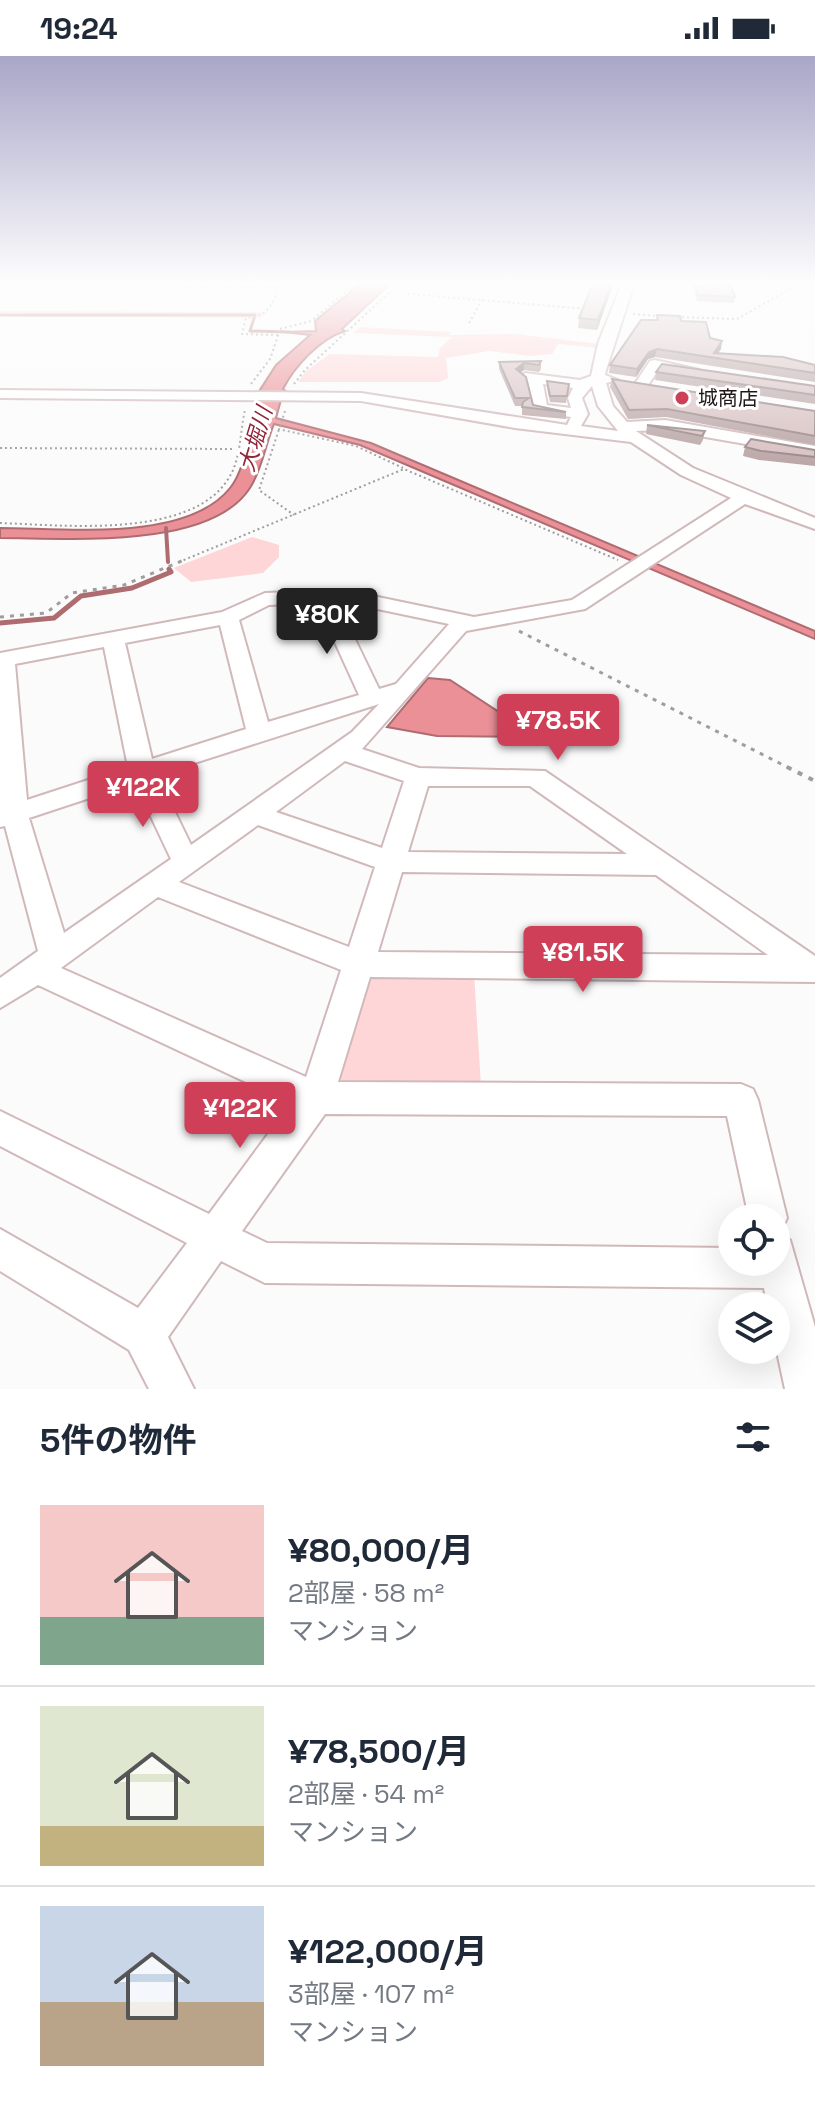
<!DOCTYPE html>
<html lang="ja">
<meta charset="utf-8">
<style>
:root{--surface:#fff;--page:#f2f2f3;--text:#1f2937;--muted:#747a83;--line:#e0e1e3;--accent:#cf3f57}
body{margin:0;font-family:"Space Grotesk","Noto Sans JP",sans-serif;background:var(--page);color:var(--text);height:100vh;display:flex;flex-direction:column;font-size:30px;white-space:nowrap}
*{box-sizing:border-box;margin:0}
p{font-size:26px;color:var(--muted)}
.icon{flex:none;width:44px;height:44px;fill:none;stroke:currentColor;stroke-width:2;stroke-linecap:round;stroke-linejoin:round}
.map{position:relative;height:1333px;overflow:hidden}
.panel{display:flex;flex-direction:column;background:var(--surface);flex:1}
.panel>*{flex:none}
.buttons{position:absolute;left:718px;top:1148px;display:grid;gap:16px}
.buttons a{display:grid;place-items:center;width:72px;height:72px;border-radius:50%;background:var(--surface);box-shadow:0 8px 32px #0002;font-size:40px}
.price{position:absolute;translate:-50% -68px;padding:0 18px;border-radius:8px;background:var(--accent);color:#fff;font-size:26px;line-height:52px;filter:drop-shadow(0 2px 4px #0008)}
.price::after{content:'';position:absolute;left:50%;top:48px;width:24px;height:18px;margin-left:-12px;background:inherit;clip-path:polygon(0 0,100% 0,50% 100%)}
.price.on{background:#222;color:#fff}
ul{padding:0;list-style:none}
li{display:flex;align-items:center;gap:24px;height:200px;padding:0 40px}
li+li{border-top:2px solid var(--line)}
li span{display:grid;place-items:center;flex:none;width:224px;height:160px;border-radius:0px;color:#555}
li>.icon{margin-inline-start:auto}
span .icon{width:96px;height:96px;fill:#fffc;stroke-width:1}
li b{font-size:34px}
h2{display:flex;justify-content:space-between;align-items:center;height:96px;padding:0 40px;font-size:34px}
.status{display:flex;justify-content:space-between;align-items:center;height:56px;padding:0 40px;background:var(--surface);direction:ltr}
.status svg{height:22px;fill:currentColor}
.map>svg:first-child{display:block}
</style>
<div class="status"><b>19:24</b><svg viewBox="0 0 49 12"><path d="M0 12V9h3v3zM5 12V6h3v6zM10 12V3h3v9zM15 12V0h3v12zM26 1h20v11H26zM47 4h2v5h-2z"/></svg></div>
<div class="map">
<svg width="815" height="1333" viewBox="0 0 815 1333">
<rect width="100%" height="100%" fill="#fbfbfb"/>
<path fill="#fed6d7" d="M0,255L267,256L261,262L0,260Z
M360,271L450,276L449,279L514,278L601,288L598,292L558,288L552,298L530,300L489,295L446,302L448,322L439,326H298L306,315L330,298L438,301L440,292L452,281L353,277Z
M252,481L279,489V501L263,517L191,526L174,512Z
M381,917H474L481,1030H346L337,1018L364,926Z"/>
<path fill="#eb9097" stroke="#ae6c71" stroke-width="2" d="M364,225H393L342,273L345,275C320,283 295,310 283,333L287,336L283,337L276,362L371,387L815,575V583L360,389L274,368C266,387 262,414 250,432C210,494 68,482 0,482V472C63,472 186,487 230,432C247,411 249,370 258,346L256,340L276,309L310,279L284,276L316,275L315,265Z
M428,622L450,624L537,681L437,680L387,671Z"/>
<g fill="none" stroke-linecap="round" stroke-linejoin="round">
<path stroke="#ae6c71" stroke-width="3" d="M0,259H255L250,275L289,276"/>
<path stroke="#ae6c71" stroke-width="4" d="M166,472L168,506"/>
<path stroke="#ae6c71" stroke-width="5" d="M0,567L54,562L81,540L132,532L171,516L169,513"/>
<g stroke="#d1b9ba" stroke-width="4">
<path id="minor" d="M623,225H635L606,314L605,319L618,324L606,327L613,350L627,366L665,364L815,390V400L665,374L636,375L693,412L815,462V473L745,448L585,553L466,575L362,693L419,712L545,715L815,900V926L370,921L338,1026L741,1028L753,1033L758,1044L787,1162L781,1175L776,1178V1162H749L727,1060L325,1058L242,1175L267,1187L732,1192V1206H776V1178L790,1184L815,1271V1333H785L776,1291V1250H767L764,1232L265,1227L221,1205L168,1281L194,1333H149L129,1294L0,1215V1173L138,1252L187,1187L0,1090V1055L209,1158L291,1047L38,929L0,952V922L38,895L5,770L0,771V597L222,556L265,537L344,534L474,561L572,544L731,442L681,419L631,386L515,372L361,345L0,342V334L361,337L567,369L571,361L535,356L528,326L518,321L525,317L580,324L591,320L598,288ZM543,328L573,332L568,342L571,352L547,349ZM592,330L598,350L618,375L581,370L588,358L582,342ZM337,546H344L449,568L396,628L379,633ZM317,547L359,639L268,666L239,564L269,549ZM220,569L246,673L152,703L125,587ZM104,591L128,711L27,744L15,608ZM379,648L352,676L191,789L157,719ZM345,705L404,725L382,792L276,756ZM135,727L171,803L64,877L29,762ZM428,730H530L627,798L408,796ZM258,769L375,811L349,891L179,826ZM402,816L656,819L768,899L378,896ZM158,841L341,914L306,1021L61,912Z
M655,304L699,314L692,318L659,313L646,332H636L634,329L650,305Z"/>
</g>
<path stroke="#a19d9d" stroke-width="2" stroke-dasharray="2 3" stroke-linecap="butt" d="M0,230L279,231
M408,238L587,253
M633,258L657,260
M677,261L737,263L803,225
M469,267L482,244
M280,273L311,265L359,225
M278,279L242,278L246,262C270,260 274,246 281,225
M251,328L270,303L281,271
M294,328L305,314L402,225
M285,355L259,434L294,459
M278,373L356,390L403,412
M0,392L235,393
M0,467C63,469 194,484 230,420C241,401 240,375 245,354
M179,506L404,413L618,504"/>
<path stroke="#a19d9d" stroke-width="3" stroke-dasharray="4 6" stroke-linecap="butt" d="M0,561L46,557L72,537L124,529L184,504
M519,575L791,713"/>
<path stroke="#a19d9d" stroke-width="4" stroke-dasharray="5 7" stroke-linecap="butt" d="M787,711L815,725"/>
<use href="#minor" fill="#fff" fill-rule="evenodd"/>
</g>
<path fill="#baa5a6" d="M594,225H612V232L597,274L578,272L579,262Z
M692,225H723L735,241L734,247L697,245Z
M657,259L681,265L710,282L721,293L718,297L815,309V326L655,301L648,303L636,321L609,317L610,309L656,264Z
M541,305V313L539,316L524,314L520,316L533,349L566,356V363L522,359V350H515L499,313V306Z
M656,316L815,331V348L655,324Z
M612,323L815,355V389L666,361L628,363L610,331Z
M547,325L569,328L566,347L550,346L547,332Z
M647,369L705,375L703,384L700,389L646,378Z
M745,391L815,394V410L759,404L743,400Z"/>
<path fill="#978687" d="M612,225V232L597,274L598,264Z
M722,285L721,293L714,302V297Z
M657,293L655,301L648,303L636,321L637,313L649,296Z
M524,307V314L515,320L516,313Z"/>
<path fill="#d8c0c1" stroke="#978687" stroke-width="2" d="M594,225H612L598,264L579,262Z
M694,225H723L730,227L735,241L698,239Z
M657,259L680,260L681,265L706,266L710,282L722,285L714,297L783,301L815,309V317L657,293L649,296L637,313L610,309L641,264H658Z
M541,305L539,309L524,307L516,313L526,321L533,349L566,356L522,351L523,346L529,342H515L499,306Z
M662,308L815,330V339L656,316Z
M612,323L815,355V380L667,353L629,354Z
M547,325L569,328L567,340H550Z
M647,369L705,375L702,380Z
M751,383L815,394V401L761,395L745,391Z"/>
<linearGradient id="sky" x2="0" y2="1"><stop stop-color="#a9a6c8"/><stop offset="0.55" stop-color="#fdfdfd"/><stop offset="1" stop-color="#fdfdfd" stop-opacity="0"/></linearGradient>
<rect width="815" height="412" fill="url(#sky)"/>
<circle fill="#cf3f57" stroke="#fff" stroke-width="3" cx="682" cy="342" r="8"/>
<g text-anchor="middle" stroke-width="6" stroke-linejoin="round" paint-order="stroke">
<g font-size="20" fill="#201818" stroke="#fff" text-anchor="start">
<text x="698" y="349">城商店</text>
</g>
<g font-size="22" font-style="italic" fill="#902639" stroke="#fff">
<text transform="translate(255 383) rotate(-73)" y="8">大堀川</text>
</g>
</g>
</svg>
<div class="buttons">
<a><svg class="icon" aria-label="locate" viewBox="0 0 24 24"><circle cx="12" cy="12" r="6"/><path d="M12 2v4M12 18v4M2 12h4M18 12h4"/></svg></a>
<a><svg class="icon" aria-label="layers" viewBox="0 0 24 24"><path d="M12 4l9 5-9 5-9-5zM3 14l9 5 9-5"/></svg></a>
</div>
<b class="price on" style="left:327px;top:600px">¥80K</b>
<b class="price" style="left:558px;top:706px">¥78.5K</b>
<b class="price" style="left:143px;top:773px">¥122K</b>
<b class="price" style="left:583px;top:938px">¥81.5K</b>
<b class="price" style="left:240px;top:1094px">¥122K</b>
</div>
<section class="panel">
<h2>5件の物件<svg class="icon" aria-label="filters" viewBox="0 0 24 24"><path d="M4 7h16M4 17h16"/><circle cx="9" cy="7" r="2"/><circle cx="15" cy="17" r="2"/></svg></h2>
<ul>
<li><span style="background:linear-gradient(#f6c9c9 70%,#7fa58c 0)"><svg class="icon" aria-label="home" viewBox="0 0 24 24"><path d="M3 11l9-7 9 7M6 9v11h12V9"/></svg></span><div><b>¥80,000/月</b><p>2部屋 · 58 m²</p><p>マンション</p></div></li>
<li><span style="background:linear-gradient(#dfe7d0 75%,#c2b280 0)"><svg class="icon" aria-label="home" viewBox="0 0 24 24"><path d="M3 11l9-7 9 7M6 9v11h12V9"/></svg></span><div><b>¥78,500/月</b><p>2部屋 · 54 m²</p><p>マンション</p></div></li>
<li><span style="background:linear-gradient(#c9d6e8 60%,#b9a48a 0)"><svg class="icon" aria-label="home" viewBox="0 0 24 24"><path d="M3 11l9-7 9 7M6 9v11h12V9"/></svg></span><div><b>¥122,000/月</b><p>3部屋 · 107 m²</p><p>マンション</p></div></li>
</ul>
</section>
